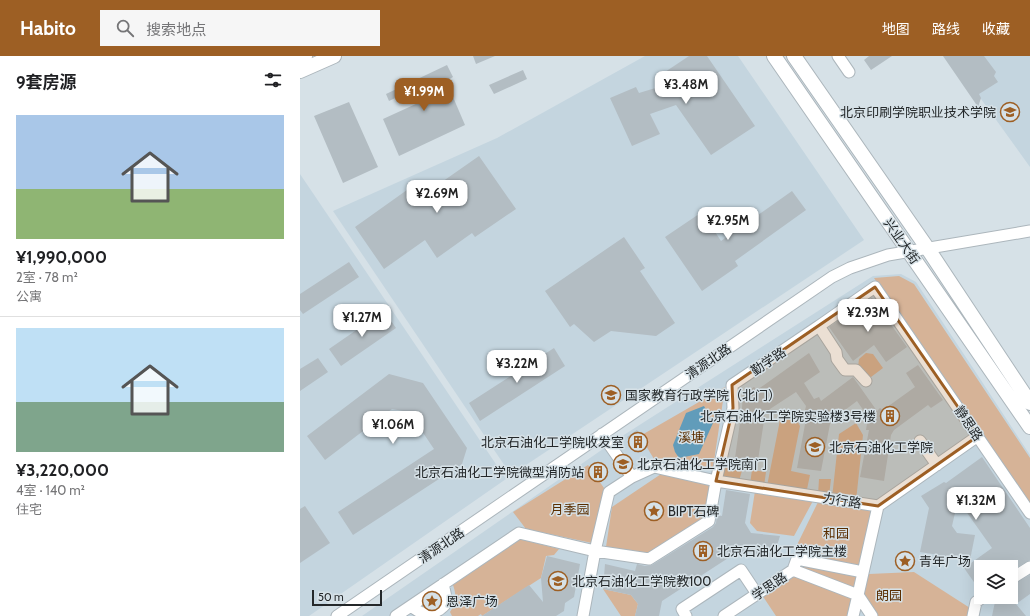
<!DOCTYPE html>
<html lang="zh">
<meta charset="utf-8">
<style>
:root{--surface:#fff;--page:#f6f6f6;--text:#202124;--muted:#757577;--line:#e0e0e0;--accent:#9d5f24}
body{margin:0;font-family:Cabin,"Noto Sans SC",sans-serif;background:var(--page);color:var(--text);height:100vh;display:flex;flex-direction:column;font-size:15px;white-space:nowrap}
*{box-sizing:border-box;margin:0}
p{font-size:13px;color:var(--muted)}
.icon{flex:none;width:22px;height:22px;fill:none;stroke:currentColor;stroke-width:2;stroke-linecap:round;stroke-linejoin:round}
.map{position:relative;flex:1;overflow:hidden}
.panel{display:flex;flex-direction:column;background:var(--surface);width:300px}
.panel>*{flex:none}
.buttons{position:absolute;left:674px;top:504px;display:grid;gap:8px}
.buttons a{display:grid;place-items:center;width:44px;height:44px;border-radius:0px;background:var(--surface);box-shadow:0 4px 16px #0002;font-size:20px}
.scale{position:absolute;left:12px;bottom:10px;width:70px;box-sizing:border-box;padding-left:4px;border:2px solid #24282a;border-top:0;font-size:11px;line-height:14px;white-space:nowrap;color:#24282a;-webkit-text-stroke:3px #d6e1e7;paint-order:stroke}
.price{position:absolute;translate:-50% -34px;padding:0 9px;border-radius:8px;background:#fff;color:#222;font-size:13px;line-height:26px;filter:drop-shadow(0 1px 2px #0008)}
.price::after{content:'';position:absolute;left:50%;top:24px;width:12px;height:9px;margin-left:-6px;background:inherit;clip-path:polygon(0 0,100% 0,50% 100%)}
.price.active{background:var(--accent);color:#fff}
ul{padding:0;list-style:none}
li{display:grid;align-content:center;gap:8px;height:212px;padding:0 16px}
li+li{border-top:1px solid var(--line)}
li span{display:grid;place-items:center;height:124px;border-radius:0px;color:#555}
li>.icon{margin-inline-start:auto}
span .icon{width:72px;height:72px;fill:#fffc;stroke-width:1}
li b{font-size:17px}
h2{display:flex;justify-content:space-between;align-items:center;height:48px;padding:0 16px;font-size:17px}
header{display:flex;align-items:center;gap:24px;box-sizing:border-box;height:56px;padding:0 20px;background:var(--accent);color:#fff}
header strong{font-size:19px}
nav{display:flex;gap:22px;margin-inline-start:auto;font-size:14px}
.search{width:280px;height:36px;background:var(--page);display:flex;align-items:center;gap:10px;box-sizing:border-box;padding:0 14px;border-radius:0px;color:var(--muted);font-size:15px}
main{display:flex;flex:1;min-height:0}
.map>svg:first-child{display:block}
</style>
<header>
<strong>Habito</strong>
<div class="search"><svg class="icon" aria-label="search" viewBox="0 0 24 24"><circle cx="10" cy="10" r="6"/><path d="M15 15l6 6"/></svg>搜索地点</div>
<nav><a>地图</a><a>路线</a><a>收藏</a></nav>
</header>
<main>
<section class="panel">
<h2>9套房源<svg class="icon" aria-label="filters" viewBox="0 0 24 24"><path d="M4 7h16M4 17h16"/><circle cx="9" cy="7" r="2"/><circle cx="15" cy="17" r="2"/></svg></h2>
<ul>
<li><span style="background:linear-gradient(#a9c7e8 60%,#8fb573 0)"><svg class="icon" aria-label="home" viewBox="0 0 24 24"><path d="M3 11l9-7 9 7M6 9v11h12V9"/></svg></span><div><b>¥1,990,000</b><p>2室 · 78 m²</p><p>公寓</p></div></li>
<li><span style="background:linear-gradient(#bfe0f5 60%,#7fa58c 0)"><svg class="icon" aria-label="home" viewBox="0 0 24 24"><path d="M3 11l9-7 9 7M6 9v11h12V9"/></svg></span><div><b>¥3,220,000</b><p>4室 · 140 m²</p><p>住宅</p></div></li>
</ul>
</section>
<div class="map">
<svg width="730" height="560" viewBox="0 0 730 560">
<rect width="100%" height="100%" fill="#d6e1e7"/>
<path fill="#c4d5df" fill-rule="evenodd" d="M345,0H438L564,184L211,419L33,155L197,82Z
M650,0H730V111Z
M0,118L206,423L9,560H0Z
M601,218L616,226L673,312L730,399V560H62L316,384L573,220ZM681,511H711V541H681Z"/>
<path fill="#d6b397" d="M599,220L614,228L730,402V450L574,222Z
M566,297L573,298L583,312L567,324L558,311L559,303Z
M425,331L413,412L354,403L340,380Z
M492,357L500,370L491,415L510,419L506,438L467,430L480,364Z
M556,367L563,379L556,445L532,442L539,378Z
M425,407L443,411L439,425L421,421Z
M288,409L304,432L292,487L226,473L213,456Z
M367,414L410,430L402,465L346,501L306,491L312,451Z
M452,414L466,416L464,430L450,428Z
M519,423H531L529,440L518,439Z
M455,435L514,443L494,480L457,475L450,467Z
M519,444L571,454L560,512L501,501L495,493Z
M220,483L259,493L254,499L246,500L241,522L182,560L181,558L178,560H152L150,556C156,547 157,540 153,529Z
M497,503L563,516L558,539L493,514Z
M614,516L670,552L668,560H577L562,538L569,518Z
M494,519L554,541L547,560H476L462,539Z
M303,533L331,539L338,548L335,560H321Z"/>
<path fill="#619cba" d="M404,350L413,367L399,398L379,402L375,396L373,389L386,357Z"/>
<path fill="#b3bdc3" d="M173,0H195L176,8Z
M389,0H407L455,70L411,99L376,49L350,58L360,78L332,90L310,42L336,31L339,37L362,30L356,22Z
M569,0H592L571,14L564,4Z
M643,0H684L696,16L694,20L698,26L679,38L681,42L678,51Z
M147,9L153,21L146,25L147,27L165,69L99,100L83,63L118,47L112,34L89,45L86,38Z
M223,14L227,23L194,38L189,29Z
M49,46L78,111L43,127L14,60Z
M179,100L216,153L175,181L172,177L137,202L125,184L84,213L55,171L121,124L129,135Z
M492,135L506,154L435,205L438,210L402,235L365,181L402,156L421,185Z
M324,181L345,212L340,215L375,267L356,280L311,275L294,286L274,268L270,271L245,235Z
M49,206L59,221L3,258L0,254V238Z
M572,242L607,291L586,306L574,289L553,305L529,271Z
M84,255L96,272L41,310L29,293Z
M254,292L265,310L180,365L169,347Z
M509,297L520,316L504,327L514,343L519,341L521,345L553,321L577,355L580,352L583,354L615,331L606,317L618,309L643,344L631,352L628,349L594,374L591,379L584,425L560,421L569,374H566L568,361L557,345L533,363L530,368L521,415L497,412L506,363H503L506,350L496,336L470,353L465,358L458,404L435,402L442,352L443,338L454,331L457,334Z
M18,302L28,316L0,335V313Z
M89,318L123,327L167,392L162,408L53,479L38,456L134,393L109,356L92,353L25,404L7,380Z
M337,374L348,391L338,397L327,381Z
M682,401L730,472V504L711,515V511H681V525L676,529L664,512L692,492L658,444L652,470L657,477L675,479L670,504L620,496L629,452L621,440L644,426L646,427Z
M426,434L450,438L445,467L451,477L480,480L473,502L439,495L362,545L359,560H335L338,548L331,539L303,533L305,508L335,515L337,508L345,510L352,509L413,471L416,467L417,459L422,460Z
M5,450L30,487L0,507V453Z
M247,500L280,508L274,541L265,547L264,555L256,560H182L229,529L243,546L241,522Z
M730,519V538L716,548L726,560H692L696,541H711V530Z"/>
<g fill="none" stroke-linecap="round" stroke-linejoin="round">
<g stroke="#acb6bc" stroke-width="13">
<path id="minor" d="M538,0L549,16
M519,270L575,231L730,457
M302,378L332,421
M620,385L637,409
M354,411L416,425L409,465L349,503L295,495L309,436L332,421Z
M578,450L678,380
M493,514L558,539L578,450L416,425L433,352L432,329L519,270L536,296L537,303L545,314H556L566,325
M493,514L497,503L563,516
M711,523L730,511
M111,550C120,558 128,560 139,554C141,552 145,550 146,547C147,542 144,533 143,528
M37,560L532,221L550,212L588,199L730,175
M96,560L219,477L295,495L283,560
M386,560L382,553L441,514L457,538
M424,560L493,514
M553,560L558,539L572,560
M673,560L676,546L683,541"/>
</g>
<g stroke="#acb6bc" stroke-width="16">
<path id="major" d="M474,0L730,371
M494,0L628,193L730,347
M0,2L5,0
M0,15L34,0"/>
</g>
<use href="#minor" stroke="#fff" stroke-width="11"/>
<use href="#major" stroke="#fff" stroke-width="14"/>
</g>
<path fill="#9d5f24" fill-opacity="0.2" stroke="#9d5f24" stroke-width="3" stroke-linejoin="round" d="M575,231L678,380L578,450L416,425L433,352L432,329Z"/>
<defs>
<g id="university-ring" transform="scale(1)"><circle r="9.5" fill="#d6e1e7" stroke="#9d5f24" stroke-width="1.5"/><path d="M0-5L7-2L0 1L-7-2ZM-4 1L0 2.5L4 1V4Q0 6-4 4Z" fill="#9d5f24"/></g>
<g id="building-ring" transform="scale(1)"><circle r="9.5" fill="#d6e1e7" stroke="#9d5f24" stroke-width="1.5"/><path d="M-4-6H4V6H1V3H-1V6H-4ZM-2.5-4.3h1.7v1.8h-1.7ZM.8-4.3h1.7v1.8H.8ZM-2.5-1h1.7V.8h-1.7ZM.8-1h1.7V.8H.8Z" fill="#9d5f24"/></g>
<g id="sight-ring" transform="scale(1)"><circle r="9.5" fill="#d6e1e7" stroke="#9d5f24" stroke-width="1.5"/><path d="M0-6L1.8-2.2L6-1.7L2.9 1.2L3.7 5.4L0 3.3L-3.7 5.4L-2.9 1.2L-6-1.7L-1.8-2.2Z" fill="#9d5f24"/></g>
<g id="school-ring" transform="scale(1)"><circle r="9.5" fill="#d6e1e7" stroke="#9d5f24" stroke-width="1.5"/><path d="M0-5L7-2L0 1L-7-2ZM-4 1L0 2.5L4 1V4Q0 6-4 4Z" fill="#9d5f24"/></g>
</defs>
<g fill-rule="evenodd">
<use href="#university-ring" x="710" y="56"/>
<use href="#university-ring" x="311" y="339"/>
<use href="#building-ring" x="590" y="360"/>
<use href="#building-ring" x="338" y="386"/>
<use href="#university-ring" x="515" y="391"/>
<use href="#university-ring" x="323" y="408"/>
<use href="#building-ring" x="298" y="416"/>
<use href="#sight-ring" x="354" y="455"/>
<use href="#building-ring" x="403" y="495"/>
<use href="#sight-ring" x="605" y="505"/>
<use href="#school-ring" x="258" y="525"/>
<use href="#sight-ring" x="132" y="545"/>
</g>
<g text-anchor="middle" stroke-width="3" stroke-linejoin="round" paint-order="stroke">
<g font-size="13" fill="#24282a" stroke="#d6e1e7" text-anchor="start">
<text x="696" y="61" text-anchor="end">北京印刷学院职业技术学院</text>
<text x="325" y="344">国家教育行政学院（北门）</text>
<text x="576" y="365" text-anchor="end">北京石油化工学院实验楼3号楼</text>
<text x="324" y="391" text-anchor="end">北京石油化工学院收发室</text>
<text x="529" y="396">北京石油化工学院</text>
<text x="337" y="413">北京石油化工学院南门</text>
<text x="284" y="421" text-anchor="end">北京石油化工学院微型消防站</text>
<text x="368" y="460">BIPT石碑</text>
<text x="417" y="500">北京石油化工学院主楼</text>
<text x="619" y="510">青年广场</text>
<text x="272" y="530">北京石油化工学院教100</text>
<text x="146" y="550">恩泽广场</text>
</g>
<g font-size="13" fill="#24282a" stroke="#d6e1e7">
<text transform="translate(602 185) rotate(55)" y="5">兴业大街</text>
<text transform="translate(408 305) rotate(-34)" y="5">清源北路</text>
<text transform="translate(468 305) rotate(-34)" y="5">勤学路</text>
<text transform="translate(669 367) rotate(56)" y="5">静思路</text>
<text transform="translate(542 444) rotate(9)" y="5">力行路</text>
<text transform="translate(141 489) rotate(-34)" y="5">清源北路</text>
<text transform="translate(469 530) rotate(-34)" y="5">学思路</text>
</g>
<g font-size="13" fill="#5a2e00" stroke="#d6e1e7">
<text x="391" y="386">溪塘</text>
<text x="270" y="458">月季园</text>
<text x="536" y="482">和园</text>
<text x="589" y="544">朗园</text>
</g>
</g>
</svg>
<div class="buttons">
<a><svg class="icon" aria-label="layers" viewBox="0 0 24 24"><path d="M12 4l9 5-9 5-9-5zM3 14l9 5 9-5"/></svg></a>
</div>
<div class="scale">50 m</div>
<b class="price" style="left:386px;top:49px">¥3.48M</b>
<b class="price active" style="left:124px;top:56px">¥1.99M</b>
<b class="price" style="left:137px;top:158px">¥2.69M</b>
<b class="price" style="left:428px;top:185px">¥2.95M</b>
<b class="price" style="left:568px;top:277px">¥2.93M</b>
<b class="price" style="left:62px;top:282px">¥1.27M</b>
<b class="price" style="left:217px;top:328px">¥3.22M</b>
<b class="price" style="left:93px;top:389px">¥1.06M</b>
<b class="price" style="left:676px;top:465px">¥1.32M</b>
</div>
</main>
